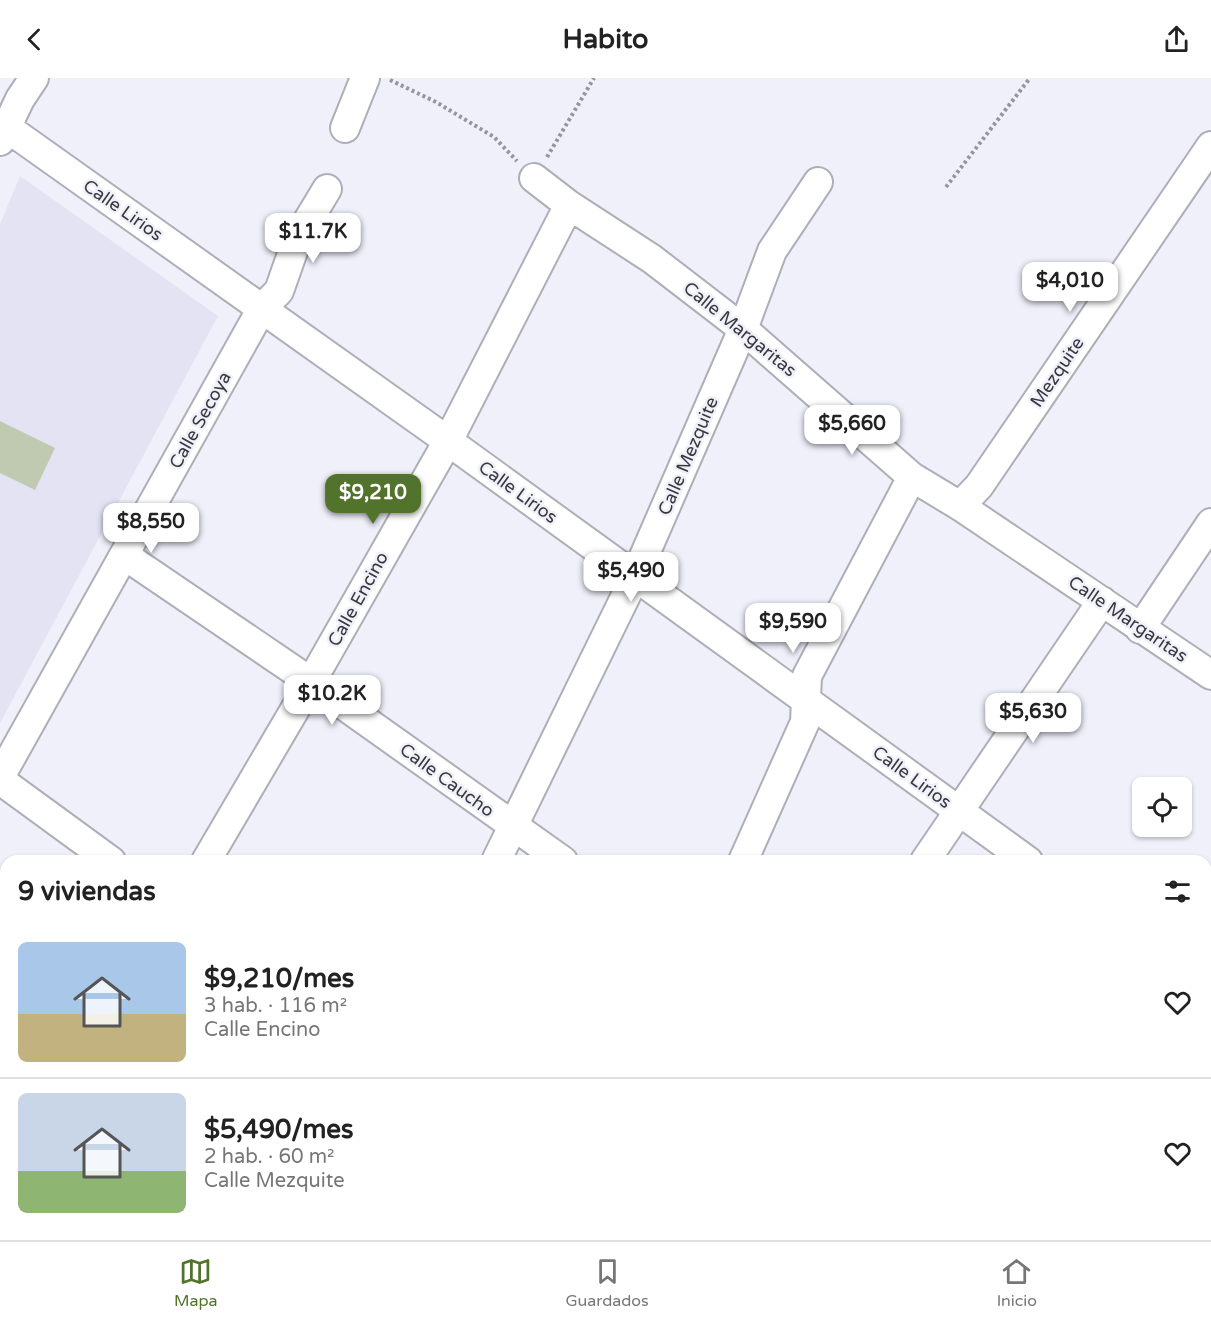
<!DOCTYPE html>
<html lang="es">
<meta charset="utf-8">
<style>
:root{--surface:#fff;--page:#f2f2f2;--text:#222;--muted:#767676;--line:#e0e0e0;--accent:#51732b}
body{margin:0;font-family:"Varela Round",sans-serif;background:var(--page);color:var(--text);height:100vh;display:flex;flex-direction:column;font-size:22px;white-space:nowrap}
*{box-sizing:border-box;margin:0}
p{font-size:20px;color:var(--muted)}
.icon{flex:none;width:33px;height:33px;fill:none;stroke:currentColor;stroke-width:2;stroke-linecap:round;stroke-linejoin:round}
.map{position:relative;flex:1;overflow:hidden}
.details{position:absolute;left:0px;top:777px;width:1212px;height:386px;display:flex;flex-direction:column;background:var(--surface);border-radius:18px 18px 0 0;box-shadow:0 2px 4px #0004}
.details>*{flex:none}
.controls{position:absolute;left:1132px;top:699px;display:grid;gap:12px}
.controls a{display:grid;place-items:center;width:60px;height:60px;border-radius:9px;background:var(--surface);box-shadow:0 2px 4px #0004;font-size:30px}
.price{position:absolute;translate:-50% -51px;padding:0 14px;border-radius:12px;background:#fff;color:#222;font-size:20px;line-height:39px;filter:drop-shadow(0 2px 3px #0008)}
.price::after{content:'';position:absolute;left:50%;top:36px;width:18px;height:14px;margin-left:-9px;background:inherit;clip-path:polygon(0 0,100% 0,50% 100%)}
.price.on{background:var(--accent);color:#fff}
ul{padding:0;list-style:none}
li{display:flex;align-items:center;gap:18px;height:150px;padding:0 18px}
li+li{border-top:2px solid var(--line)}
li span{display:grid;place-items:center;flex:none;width:168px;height:120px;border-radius:9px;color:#555}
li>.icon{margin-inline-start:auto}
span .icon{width:72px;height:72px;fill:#fffc;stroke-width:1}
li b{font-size:26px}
h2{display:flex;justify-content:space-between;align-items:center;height:72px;padding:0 18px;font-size:26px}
header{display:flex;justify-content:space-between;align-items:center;height:78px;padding:0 18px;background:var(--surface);font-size:27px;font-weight:700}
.dock{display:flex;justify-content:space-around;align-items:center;height:84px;border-top:2px solid var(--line);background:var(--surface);font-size:16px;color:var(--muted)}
.dock a{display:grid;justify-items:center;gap:3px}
.dock .on{color:var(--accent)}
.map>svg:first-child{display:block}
</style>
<header><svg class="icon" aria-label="back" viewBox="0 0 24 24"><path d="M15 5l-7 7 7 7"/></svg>Habito<svg class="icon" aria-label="share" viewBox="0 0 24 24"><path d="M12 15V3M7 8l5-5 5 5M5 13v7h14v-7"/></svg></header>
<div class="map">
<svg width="1211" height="1162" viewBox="0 0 1211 1162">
<rect width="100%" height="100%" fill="#f0f0fb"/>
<path fill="#e3e3f4" d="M20,98L218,238L0,645V146Z"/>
<path fill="#c0cab0" d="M0,343L55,370L35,412L0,395Z"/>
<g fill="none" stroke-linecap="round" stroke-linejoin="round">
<g stroke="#aeaeb9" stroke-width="32">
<path id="minor" d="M6,49L448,363L1028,783
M345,50L365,0
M0,63L20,21L34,0
M534,100L569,127L652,181L743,251L912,399L960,428L1211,597
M960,428L979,408L1211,68
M124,477L311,604L563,783
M1140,551L1211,445
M0,699L262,230L279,213L298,159L327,111
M0,702L111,783
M206,783L311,604L448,363L569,127
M496,783L635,499L743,251L772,173L818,104
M743,783L805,644L807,598L912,399
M925,783L1102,523
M1206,817L1211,810
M1206,912L1211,916
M0,1036L6,1040
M1206,1133L1211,1127
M0,1150L6,1162
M167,1156L175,1162
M624,1156L631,1162
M1097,1156L1104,1162
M49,1162L51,1156
M310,1162L313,1156
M548,1162L551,1156
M815,1162L818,1156
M997,1162L1000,1156
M1184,1162L1188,1156"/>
</g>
<path stroke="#95959d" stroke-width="4" stroke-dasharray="3 3" stroke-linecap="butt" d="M390,2L436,24L494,59L517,83
M547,79L594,0
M946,109L1030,0"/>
<use href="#minor" stroke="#fff" stroke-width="28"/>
</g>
<g text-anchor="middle" stroke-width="5" stroke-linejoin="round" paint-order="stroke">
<g font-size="18" fill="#38383c" stroke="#f0f0fb">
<text transform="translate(123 132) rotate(35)" y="6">Calle Lirios</text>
<text transform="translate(740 251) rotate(39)" y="6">Calle Margaritas</text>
<text transform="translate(1057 294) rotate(-56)" y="6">Mezquite</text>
<text transform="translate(200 342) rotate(-61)" y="6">Calle Secoya</text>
<text transform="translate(688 378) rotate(-67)" y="6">Calle Mezquite</text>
<text transform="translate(518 414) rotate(36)" y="6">Calle Lirios</text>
<text transform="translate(358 521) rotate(-61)" y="6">Calle Encino</text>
<text transform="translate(1128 541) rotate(34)" y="6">Calle Margaritas</text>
<text transform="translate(912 699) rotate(36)" y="6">Calle Lirios</text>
<text transform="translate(447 702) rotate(36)" y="6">Calle Caucho</text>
</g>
</g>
</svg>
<div class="controls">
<a><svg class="icon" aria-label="locate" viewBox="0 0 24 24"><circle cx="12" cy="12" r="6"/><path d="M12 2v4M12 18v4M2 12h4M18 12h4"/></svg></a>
</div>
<b class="price" style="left:313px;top:186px">$11.7K</b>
<b class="price" style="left:1070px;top:235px">$4,010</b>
<b class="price" style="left:852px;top:378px">$5,660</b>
<b class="price on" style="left:373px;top:447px">$9,210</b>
<b class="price" style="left:151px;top:476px">$8,550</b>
<b class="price" style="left:631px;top:525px">$5,490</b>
<b class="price" style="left:793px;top:576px">$9,590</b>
<b class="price" style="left:332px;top:648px">$10.2K</b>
<b class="price" style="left:1033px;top:666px">$5,630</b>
<section class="details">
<h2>9 viviendas<svg class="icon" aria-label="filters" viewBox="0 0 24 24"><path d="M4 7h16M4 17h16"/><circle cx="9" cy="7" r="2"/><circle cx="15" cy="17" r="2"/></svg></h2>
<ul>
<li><span style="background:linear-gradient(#a9c7e8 60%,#c2b280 0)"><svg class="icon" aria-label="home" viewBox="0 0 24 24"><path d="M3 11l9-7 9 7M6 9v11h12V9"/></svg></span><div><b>$9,210/mes</b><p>3 hab. · 116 m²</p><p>Calle Encino</p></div><svg class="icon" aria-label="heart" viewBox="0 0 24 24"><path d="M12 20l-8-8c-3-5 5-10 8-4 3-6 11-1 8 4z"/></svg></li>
<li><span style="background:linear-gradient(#c9d6e8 65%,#8fb573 0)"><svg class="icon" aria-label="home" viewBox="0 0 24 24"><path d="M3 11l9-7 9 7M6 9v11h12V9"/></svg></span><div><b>$5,490/mes</b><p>2 hab. · 60 m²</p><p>Calle Mezquite</p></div><svg class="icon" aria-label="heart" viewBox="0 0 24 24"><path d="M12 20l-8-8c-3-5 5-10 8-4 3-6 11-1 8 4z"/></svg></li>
</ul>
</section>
</div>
<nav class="dock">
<a class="on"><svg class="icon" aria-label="map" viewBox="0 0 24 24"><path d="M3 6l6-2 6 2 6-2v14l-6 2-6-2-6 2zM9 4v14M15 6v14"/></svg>Mapa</a>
<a><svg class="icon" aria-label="saved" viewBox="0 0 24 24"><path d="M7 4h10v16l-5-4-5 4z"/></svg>Guardados</a>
<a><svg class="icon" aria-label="home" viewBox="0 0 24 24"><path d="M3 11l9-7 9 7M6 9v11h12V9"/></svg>Inicio</a>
</nav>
